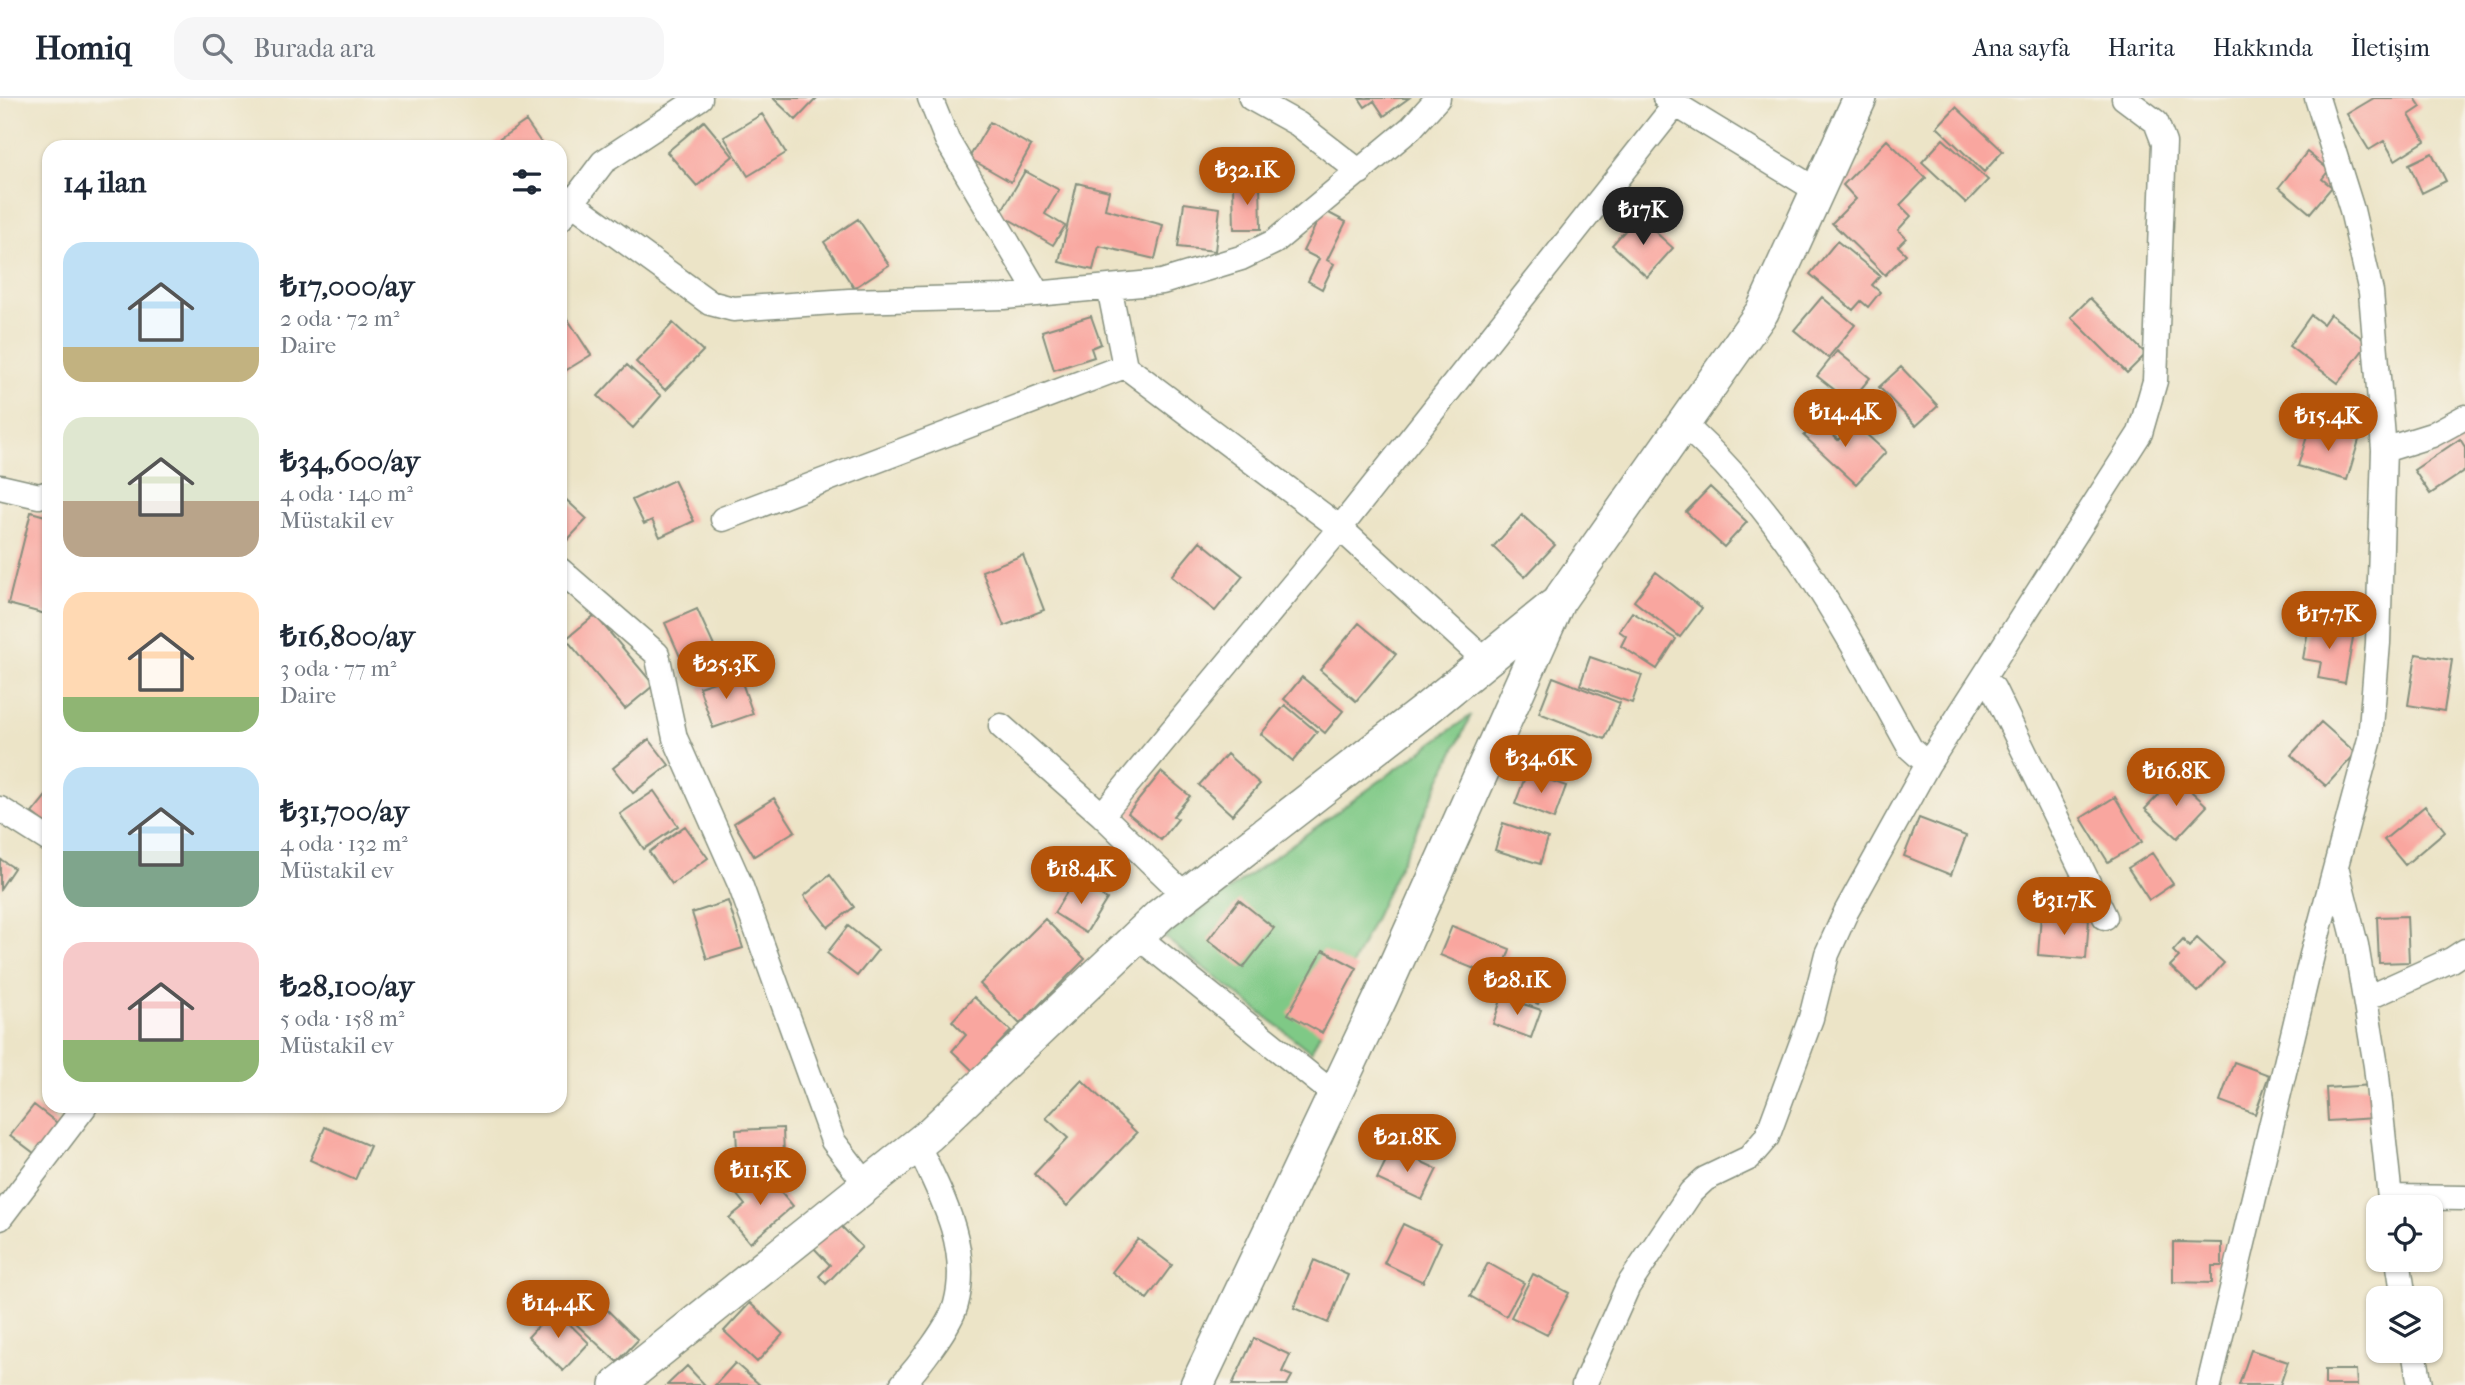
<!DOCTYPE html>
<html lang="tr">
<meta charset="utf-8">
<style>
:root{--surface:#fff;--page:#f6f6f7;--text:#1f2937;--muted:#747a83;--line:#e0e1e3;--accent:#b45309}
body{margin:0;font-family:"IM FELL French Canon",serif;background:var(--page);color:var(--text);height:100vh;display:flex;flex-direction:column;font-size:26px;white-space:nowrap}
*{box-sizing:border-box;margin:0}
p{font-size:23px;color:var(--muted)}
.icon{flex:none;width:38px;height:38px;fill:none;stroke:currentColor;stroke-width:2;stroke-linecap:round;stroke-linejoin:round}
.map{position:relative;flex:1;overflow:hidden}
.sheet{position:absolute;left:42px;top:42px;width:525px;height:973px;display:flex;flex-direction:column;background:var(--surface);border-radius:21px;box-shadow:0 2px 5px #0004}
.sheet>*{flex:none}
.controls{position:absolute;left:2366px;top:1097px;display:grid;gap:14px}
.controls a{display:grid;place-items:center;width:77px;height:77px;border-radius:14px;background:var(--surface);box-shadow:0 2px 5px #0004;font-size:35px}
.price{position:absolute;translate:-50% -60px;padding:0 16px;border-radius:24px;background:var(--accent);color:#fff;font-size:23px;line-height:46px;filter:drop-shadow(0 2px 4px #0008)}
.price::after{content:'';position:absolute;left:50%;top:42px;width:21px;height:16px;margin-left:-10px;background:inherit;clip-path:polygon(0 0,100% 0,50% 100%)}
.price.current{background:#222;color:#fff}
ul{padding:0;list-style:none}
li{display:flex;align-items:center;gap:21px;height:175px;padding:0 21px}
li span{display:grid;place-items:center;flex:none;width:196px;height:140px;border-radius:21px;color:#555}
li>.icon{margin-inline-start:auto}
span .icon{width:84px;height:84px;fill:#fffc;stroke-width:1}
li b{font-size:30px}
h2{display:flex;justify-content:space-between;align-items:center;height:84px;padding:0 21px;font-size:30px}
header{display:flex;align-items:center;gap:42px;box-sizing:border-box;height:98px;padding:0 35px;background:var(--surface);border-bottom:2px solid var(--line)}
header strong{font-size:33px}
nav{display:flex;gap:38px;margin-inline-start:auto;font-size:24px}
.search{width:490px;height:63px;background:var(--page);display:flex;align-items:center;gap:18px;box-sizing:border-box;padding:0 24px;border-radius:21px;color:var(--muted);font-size:26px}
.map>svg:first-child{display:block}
</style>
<header>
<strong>Homiq</strong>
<div class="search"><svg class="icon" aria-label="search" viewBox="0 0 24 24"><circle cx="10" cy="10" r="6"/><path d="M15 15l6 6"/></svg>Burada ara</div>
<nav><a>Ana sayfa</a><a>Harita</a><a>Hakkında</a><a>İletişim</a></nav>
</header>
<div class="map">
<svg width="2465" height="1287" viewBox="0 0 2465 1287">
<rect width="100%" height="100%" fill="#f7f3e8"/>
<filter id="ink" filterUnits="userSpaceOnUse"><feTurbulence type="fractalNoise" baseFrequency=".0143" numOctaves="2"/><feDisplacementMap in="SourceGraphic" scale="14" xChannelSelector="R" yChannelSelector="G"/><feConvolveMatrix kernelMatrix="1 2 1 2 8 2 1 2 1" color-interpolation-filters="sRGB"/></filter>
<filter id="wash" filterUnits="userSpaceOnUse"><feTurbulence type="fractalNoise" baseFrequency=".00686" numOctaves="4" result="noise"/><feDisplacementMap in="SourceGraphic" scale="28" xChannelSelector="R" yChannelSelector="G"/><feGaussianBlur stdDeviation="1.57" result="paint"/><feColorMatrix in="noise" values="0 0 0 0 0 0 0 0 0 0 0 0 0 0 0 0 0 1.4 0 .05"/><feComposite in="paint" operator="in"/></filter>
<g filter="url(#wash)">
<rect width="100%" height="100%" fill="#ece4c7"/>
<path fill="#7fc986" stroke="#4f835d" stroke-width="2" d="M1471,617L1311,954L1164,839Z"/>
<g id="blocks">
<path fill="#f9a69f" d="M773,0H817L796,22Z
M1359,0H1409L1384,18L1374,3L1365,9Z
M2374,0H2415L2421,9L2409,17L2425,43L2395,62L2384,43L2369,52L2347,16Z
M1956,9L2003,53L1984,74L1937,29Z
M762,16L786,55L748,78L724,39Z
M526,23L544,49H497L494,45Z
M704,23L733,58L697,88L667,54Z
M990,24L1031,48L1011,84L969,60Z
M1943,41L1988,82L1966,105L1922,64Z
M1887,42L1926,80L1900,107L1911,118L1898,132L1906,140L1898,148L1906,156L1885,177L1832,125L1856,101L1843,87Z
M2307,54L2329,72L2322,81L2332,89L2310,115L2279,89Z
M2432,55L2446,83L2422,95L2409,66Z
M1025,73L1059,92L1045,116L1065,128L1053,147L1000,116Z
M1077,85L1109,93L1105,111L1163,127L1155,161L1099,148L1093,172L1059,164Z
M1233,86H1260L1261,131H1234Z
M1184,105L1220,110L1215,153L1178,149Z
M1323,112L1346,124L1327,162L1334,166L1322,191L1308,183L1319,161L1303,153Z
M858,121L889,167L854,190L824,144Z
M1641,121L1673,150L1647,179L1612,147L1631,126L1635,128Z
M1837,143L1880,178L1872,187L1880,194L1868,209L1861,203L1853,212L1810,176Z
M1822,199L1855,227L1828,260L1794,232Z
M2090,200L2146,256L2127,275L2071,219Z
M2330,216L2368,245L2338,285L2289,248L2311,217L2323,226Z
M1091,218L1101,246L1091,250L1094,259L1054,272L1042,233Z
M567,220L591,257L560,276V224Z
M673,225L703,253L665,292L636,264Z
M1837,253L1870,280L1850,304L1817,278Z
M627,267L661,298L633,330L598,298Z
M1901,269L1938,308L1916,328L1879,289Z
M1804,317L1811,324L1814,320L1838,342L1854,325L1886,354L1856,386L1804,338L1809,332L1798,322Z
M2310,328L2359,342L2347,382L2298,368Z
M2460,341L2465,349V373L2430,396L2414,372Z
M674,382L694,423L660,439L652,422L644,426L632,402Z
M1710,389L1747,424L1724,449L1686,414Z
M560,396L587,421L560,450Z
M31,414L49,419V517L8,506Z
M1522,417L1555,447L1525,479L1493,449Z
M1200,443L1243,478L1215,513L1171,478Z
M1023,457L1044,512L1004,528L982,473Z
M1656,474L1702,510L1680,539L1634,503Z
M697,511L718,557L686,572L665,525Z
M1632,514L1676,541L1657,571L1621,548L1626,538L1619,533Z
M595,517L654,587L625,611L566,541Z
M1359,525L1396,556L1356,603L1320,572Z
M2309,526L2354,534L2345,585L2318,580L2321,564L2303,561Z
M2416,556L2452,562L2444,613L2408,607Z
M1590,559L1642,577L1632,605L1580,587Z
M739,576L753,616L713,630L699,589Z
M1302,579L1343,613L1325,635L1284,601Z
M1553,579L1620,605L1605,641L1539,615Z
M1285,607L1317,634L1293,663L1261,636Z
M2321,624L2356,655L2326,688L2291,657Z
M649,641L669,667L633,695L613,670Z
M1227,656L1260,686L1232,717L1199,687Z
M1161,674L1190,698L1173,718L1178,721L1161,742L1128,715Z
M1527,674L1566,688L1554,721L1515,706Z
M2176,679L2207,708L2177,740L2145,711Z
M654,693L678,728L644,751L620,716Z
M49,694V728L32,715Z
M2115,699L2142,744L2108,764L2081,720Z
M774,700L795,733L754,758L734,725Z
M2425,708L2445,733L2405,767L2384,742Z
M1919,720L1966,738L1951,777L1904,758Z
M1503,725L1548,740L1540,766L1495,752Z
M685,728L708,760L672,786L649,754Z
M2152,755L2173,786L2149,802L2128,770Z
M0,761L14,770L0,791Z
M830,777L854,809L828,829L804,798Z
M1075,781L1107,801L1086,835L1054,815Z
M1239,802L1274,830L1243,870L1208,842Z
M728,803L743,850L707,861L692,815Z
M2041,817L2089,821L2086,861L2038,857Z
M2407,818L2409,864L2379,865L2377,819Z
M1045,821L1085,861L1020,926L980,886Z
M848,828L878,852L857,878L827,855Z
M1452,828L1510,851L1506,863L1520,869L1515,882L1543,893L1538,906L1499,889L1502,882L1440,857Z
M2197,840L2224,865L2198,894L2170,868L2179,859L2173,853L2183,842L2189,849Z
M1323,852L1357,870L1322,935L1288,916Z
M974,899L1011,933L973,973L952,953L966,937L952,923Z
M1502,899L1541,912L1531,940L1493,926Z
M2234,964L2269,977L2255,1016L2220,1003Z
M1082,982L1137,1035L1067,1108L1034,1076L1068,1040L1046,1020Z
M2373,987L2375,1020L2328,1023L2326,990Z
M34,1007L61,1028L38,1058L10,1037Z
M325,1029L370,1048L355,1082L310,1062Z
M783,1030L784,1058H768V1071L738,1072L736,1032Z
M1392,1050L1437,1071L1422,1102L1377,1081Z
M765,1074L793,1108L750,1145L729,1120L745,1107L737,1097Z
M837,1124L862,1149L826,1186L819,1178L830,1167L812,1148Z
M1403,1126L1441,1144L1423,1184L1384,1165Z
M1138,1141L1172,1167L1147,1201L1112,1174Z
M2173,1144L2222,1145V1168H2212V1185L2173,1184Z
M1314,1162L1348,1177L1328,1225L1294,1210Z
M1488,1165L1524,1185L1506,1218L1470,1198Z
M1533,1176L1569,1195L1547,1237L1511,1219Z
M597,1202L638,1242L617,1264L575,1225Z
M750,1205L783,1236L757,1264L724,1233Z
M554,1211L589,1245L563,1273L528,1239Z
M1254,1240L1290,1257L1282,1274L1292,1278L1287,1287H1232Z
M2251,1252L2288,1264L2280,1287H2239Z
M735,1265L760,1287H715Z
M687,1268L705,1287H667Z
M2325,1272H2356L2357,1287H2325Z"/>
</g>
</g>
<g filter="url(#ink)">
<use href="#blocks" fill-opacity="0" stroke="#86907e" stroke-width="2"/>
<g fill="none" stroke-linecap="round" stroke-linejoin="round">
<g stroke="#86907e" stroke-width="27">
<path id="street" d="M930,0L947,42L1038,196
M1251,0L1298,26L1360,74
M1665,0L1818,93
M572,105L710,205L733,211L849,203L1004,199L1162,184L1241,160L1274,144L1411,30L1438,0
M560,121L603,64L700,0
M1109,189L1125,268L1340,430L1486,563
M1683,326C1786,417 1845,532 1910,650L1928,666
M2384,352L2432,337L2465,319
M0,389L39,398L49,395
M723,421L1125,268
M560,472L657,556L675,640L740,786L833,1043L867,1087
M1982,582L1993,590L2105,819
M1001,628L1102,717L1185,797
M0,711L49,742
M1102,717L1340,430L1675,7
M2337,772L2356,847L2376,968L2391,1110
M1137,838L1335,997
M2365,901L2451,862L2465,853
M2390,1099L2465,1100
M0,1120L85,1008
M2398,1162L2404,1200
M2414,1253L2420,1287
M902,1287C917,1270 951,1227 956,1206C971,1150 941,1096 917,1046
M1584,1287L1628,1188L1691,1094L1705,1081L1749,1060L1767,1039L1811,920L1827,856L1846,814L1928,666L2140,335L2155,283L2164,45L2156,24L2124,0
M2209,1287L2312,857L2370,641L2378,545L2384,352L2371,194L2352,112L2317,0"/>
</g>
<g stroke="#86907e" stroke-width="36">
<path id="secondary" d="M617,1287L929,1037L1160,817L1425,612L1553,508
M1197,1287L1381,899L1558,504L1762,214L1860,0"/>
</g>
<use href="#street" stroke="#fff" stroke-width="24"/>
<use href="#secondary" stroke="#fff" stroke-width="33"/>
</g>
</g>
</svg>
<div class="controls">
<a><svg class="icon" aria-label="locate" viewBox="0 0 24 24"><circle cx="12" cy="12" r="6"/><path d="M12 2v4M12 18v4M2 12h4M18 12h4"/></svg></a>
<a><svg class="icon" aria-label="layers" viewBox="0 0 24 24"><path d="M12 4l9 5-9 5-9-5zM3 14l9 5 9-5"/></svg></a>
</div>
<b class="price" style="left:1247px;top:109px">₺32.1K</b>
<b class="price current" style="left:1643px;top:149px">₺17K</b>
<b class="price" style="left:1845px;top:351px">₺14.4K</b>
<b class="price" style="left:2328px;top:355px">₺15.4K</b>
<b class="price" style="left:2329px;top:553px">₺17.7K</b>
<b class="price" style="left:726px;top:603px">₺25.3K</b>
<b class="price" style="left:1541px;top:697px">₺34.6K</b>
<b class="price" style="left:2176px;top:710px">₺16.8K</b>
<b class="price" style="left:1081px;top:808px">₺18.4K</b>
<b class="price" style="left:2064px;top:839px">₺31.7K</b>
<b class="price" style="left:1517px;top:919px">₺28.1K</b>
<b class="price" style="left:1407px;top:1076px">₺21.8K</b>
<b class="price" style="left:760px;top:1109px">₺11.5K</b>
<b class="price" style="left:558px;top:1242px">₺14.4K</b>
<section class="sheet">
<h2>14 ilan<svg class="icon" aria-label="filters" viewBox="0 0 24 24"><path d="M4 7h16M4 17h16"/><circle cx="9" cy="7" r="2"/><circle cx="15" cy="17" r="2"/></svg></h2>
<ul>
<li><span style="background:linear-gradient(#bfe0f5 75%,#c2b280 0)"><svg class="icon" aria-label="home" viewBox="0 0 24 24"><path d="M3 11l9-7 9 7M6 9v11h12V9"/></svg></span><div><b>₺17,000/ay</b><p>2 oda · 72 m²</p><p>Daire</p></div></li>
<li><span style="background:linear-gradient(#dfe7d0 60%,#b9a48a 0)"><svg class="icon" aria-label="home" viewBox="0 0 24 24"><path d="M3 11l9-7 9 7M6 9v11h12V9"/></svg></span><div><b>₺34,600/ay</b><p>4 oda · 140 m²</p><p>Müstakil ev</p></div></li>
<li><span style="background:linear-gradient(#ffd9b3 75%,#8fb573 0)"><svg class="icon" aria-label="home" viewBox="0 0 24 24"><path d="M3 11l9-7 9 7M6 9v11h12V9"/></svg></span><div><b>₺16,800/ay</b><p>3 oda · 77 m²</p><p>Daire</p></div></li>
<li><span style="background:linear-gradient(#bfe0f5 60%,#7fa58c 0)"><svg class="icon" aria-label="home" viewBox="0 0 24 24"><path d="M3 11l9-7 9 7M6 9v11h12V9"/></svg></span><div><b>₺31,700/ay</b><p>4 oda · 132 m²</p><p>Müstakil ev</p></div></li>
<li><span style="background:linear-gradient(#f6c9c9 70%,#8fb573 0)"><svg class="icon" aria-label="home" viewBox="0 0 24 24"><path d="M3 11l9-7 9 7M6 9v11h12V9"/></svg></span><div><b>₺28,100/ay</b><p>5 oda · 158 m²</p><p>Müstakil ev</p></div></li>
</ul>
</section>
</div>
